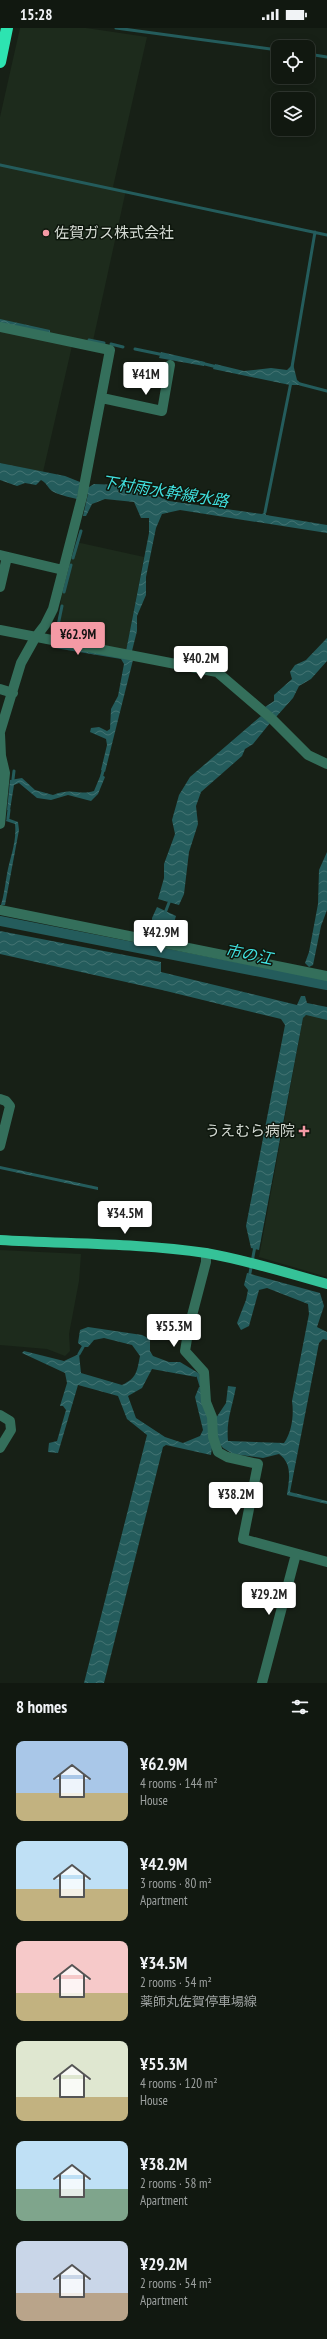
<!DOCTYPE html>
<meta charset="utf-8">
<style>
:root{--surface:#111810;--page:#1e251e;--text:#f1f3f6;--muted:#9ca09f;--line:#303730;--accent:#f49aa5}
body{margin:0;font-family:"PT Sans Narrow","Noto Sans JP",sans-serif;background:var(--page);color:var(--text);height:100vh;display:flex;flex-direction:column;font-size:15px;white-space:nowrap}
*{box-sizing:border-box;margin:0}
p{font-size:13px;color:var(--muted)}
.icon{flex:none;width:22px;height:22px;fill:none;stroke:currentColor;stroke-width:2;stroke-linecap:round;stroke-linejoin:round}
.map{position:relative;height:1655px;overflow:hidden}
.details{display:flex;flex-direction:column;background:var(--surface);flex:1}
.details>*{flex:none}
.fabs{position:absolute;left:271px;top:12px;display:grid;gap:8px}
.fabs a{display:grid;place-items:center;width:44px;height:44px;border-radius:8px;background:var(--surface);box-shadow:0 2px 10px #0003,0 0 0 1px var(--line);font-size:20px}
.price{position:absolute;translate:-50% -34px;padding:0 9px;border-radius:4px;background:#fff;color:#222;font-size:13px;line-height:26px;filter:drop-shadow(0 1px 2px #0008)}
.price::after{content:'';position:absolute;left:50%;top:24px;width:12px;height:9px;margin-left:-6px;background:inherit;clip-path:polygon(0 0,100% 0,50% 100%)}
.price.selected{background:var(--accent);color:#111}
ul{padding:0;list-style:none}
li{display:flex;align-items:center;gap:12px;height:100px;padding:0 16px}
li span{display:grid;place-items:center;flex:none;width:112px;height:80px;border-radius:8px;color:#555}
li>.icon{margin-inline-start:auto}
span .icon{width:48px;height:48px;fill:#fffc;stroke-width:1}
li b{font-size:17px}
h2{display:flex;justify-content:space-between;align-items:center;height:48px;padding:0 16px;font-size:17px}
.status{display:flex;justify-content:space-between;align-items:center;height:28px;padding:0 20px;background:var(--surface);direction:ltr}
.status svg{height:11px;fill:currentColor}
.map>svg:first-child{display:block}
</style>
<div class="status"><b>15:28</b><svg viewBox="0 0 49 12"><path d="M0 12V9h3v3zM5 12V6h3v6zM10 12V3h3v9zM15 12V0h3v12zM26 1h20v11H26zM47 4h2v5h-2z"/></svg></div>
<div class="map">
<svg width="327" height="1655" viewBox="0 0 327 1655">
<defs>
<pattern id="water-waves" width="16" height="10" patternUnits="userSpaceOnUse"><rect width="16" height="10" fill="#245c5c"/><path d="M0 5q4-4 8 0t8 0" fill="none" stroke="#437372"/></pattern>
</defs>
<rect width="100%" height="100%" fill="#172016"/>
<path fill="#1d2b1c" d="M20,0H86L147,9L113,159L126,162L91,322L72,318L43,444L0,435V89Z
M76,514L144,529L126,623L55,610L63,560Z
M306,987L327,992V1249L259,1229L303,990Z
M0,1222L81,1226L79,1253L69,1306L70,1323L65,1328L47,1321L0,1317Z"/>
<path fill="url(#water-waves)" d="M0,291L50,302V306L0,295Z
M161,324L205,334L204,338L159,330Z
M215,336L244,343L271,340L287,342L293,336L297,352L303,357H290L213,341Z
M0,435L65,448L80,454V457L89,459L94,456L120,457L146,463L169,473L262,486L265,484L266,487L327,497V505L180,482L162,486L156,500L146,549V567L137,588V603L132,623H126L149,505V490H141L134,474L105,471L92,476L86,488H83L88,466L78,465L77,471C69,469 59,467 52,463C47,459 47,455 41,452L36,457L25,455L17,458L0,452Z
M327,610V633L311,651L299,658L293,670L276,689L265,679L274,673V667L292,651L290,644L295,637L306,632Z
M56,617L133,632L105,744L101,742L107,717L106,711L90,704L91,700L99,699L107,703L110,701L111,681L118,668L124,636L121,631L55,620Z
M261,688L270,695L253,716L245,721L242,728L201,764L196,778L198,796L189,824L184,866L179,877L158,871L164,850V836L175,806L172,792L179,767L190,749Z
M101,746L105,749L98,766L91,773L68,767L51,772L37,770L19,755L14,757L10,782H7L10,752L22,750L35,762L53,767C73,759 78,768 94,763Z
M7,790L18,794L19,802L5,877H1C4,867 5,857 7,846C10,829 17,814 15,796L6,793Z
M327,824V882L321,898L313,937L309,939L305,935L309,924L318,876L319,842Z
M157,879L176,888L173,898L165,909L153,906L152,890Z
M0,903L161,934V944L297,977L301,968H305L307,975L327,979V992L306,987L303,990L259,1222L251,1220L246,1198L285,997L281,991L162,962L0,926Z
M0,1138L98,1159V1162L0,1141Z
M247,1245L320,1265L324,1278L317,1299L327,1304V1312L323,1311L319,1315L290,1464L327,1473V1476L287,1467C289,1452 293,1436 279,1426L263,1430L233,1426L223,1420L217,1413L216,1390L226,1375L228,1358L236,1359C232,1380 226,1393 228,1413L284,1415C292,1404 294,1387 292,1373L309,1286L308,1276L267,1260L259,1262L249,1298L241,1302L237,1295L246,1272L248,1262L244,1257Z
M88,1299L142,1307L150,1311V1323L153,1328L169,1334H180L200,1346L196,1349L152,1341L142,1360L128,1368L136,1390L165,1409L183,1415L200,1408L203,1402L195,1369L199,1359L204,1358L212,1419L211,1427L166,1417L163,1419L104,1655H84L147,1407L127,1391L118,1368L78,1357L58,1425L48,1424L49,1415L57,1413L66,1382L63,1378H60L67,1355L65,1345L22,1325L24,1323L64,1333L79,1326L81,1345L122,1357C137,1350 137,1343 140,1328L132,1317L104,1310L94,1312L88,1319H83L78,1315L80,1302Z"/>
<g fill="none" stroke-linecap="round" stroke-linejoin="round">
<path stroke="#245c5c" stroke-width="3" d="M116,0L278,22
M308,26L327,29
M0,137L327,207
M89,312L104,315
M111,316L123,319
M135,321L164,327
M201,335L217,339
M292,339L315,204
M300,356L327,363
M265,484L291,354
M73,530L81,503
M64,564L71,537
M56,607L62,578
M102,747L103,743
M13,751L14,743
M8,790L9,782
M165,885L170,872
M250,1245L255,1218
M79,1326L83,1319
M198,1348L201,1358"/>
<path stroke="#245c5c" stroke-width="10" d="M0,893L327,957"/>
<path stroke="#346f5b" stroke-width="10" d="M0,299L110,322L82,469L53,581L45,597L35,610L21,635L0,704
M102,370L162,383L170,337
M0,527L63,542
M0,559L7,529
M0,602L217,644L272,691L308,727L327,736
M0,661L13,665
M0,706L1,728L5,745L0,796
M0,882L327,948
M0,1071L6,1073L10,1078L0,1118
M206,1225V1234L189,1299L185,1323L204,1344L206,1374L212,1389L213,1409L218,1424L227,1429L258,1436L243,1511L327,1534
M0,1387L10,1393L11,1402L0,1420
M262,1655L296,1526"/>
<path stroke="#35c298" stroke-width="10" d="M0,1212C68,1216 140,1215 206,1225C247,1232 287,1245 327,1256"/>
<path stroke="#2de4b1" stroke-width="12" d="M0,34L7,0"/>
</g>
<g fill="#f49aa5" stroke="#0e170d" stroke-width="1.5">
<circle cx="46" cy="205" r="4"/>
<path d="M302 1097h4v4h4v4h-4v4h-4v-4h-4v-4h4z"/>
</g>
<g text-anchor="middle" stroke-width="3" stroke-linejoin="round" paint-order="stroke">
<g font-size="15" fill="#d4dad3" stroke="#0e170d" text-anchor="start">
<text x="54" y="210">佐賀ガス株式会社</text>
<text x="295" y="1108" text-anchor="end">うえむら病院</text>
</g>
<g font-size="16" font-style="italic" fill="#40dfde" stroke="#0e170d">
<text transform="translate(165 463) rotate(9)" y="6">下村雨水幹線水路</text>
<text transform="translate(249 926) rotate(11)" y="6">市の江</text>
</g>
</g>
</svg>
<div class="fabs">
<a><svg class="icon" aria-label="locate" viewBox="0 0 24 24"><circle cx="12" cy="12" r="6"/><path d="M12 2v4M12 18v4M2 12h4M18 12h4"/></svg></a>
<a><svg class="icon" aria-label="layers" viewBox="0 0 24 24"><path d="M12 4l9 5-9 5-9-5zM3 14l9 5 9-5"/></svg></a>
</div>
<b class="price" style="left:146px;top:368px">¥41M</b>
<b class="price selected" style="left:78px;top:628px">¥62.9M</b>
<b class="price" style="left:201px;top:652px">¥40.2M</b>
<b class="price" style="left:161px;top:926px">¥42.9M</b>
<b class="price" style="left:125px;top:1207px">¥34.5M</b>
<b class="price" style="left:174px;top:1320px">¥55.3M</b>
<b class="price" style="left:236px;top:1488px">¥38.2M</b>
<b class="price" style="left:269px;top:1588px">¥29.2M</b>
</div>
<section class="details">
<h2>8 homes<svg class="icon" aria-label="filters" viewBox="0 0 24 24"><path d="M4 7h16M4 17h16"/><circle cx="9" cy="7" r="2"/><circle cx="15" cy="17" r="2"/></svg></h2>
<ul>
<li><span style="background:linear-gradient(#a9c7e8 65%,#c2b280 0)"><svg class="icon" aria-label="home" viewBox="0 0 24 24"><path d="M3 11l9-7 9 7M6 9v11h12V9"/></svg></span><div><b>¥62.9M</b><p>4 rooms · 144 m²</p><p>House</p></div></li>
<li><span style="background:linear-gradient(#bfe0f5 60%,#c2b280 0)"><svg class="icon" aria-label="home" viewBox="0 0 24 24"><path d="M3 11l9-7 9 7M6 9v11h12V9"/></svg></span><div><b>¥42.9M</b><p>3 rooms · 80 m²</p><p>Apartment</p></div></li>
<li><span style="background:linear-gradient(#f6c9c9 65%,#c2b280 0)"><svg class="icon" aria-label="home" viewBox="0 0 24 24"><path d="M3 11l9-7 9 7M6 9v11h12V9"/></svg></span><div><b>¥34.5M</b><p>2 rooms · 54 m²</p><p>薬師丸佐賀停車場線</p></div></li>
<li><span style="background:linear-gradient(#dfe7d0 70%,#c2b280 0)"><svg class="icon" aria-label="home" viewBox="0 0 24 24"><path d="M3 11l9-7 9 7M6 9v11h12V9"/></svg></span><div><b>¥55.3M</b><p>4 rooms · 120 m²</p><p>House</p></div></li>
<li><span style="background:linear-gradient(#bfe0f5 60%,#7fa58c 0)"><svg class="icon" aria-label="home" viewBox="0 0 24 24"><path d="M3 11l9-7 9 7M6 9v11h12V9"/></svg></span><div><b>¥38.2M</b><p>2 rooms · 58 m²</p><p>Apartment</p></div></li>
<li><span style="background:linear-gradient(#c9d6e8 65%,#b9a48a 0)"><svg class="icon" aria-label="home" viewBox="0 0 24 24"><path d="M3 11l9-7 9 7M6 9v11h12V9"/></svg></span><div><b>¥29.2M</b><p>2 rooms · 54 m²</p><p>Apartment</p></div></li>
</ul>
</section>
